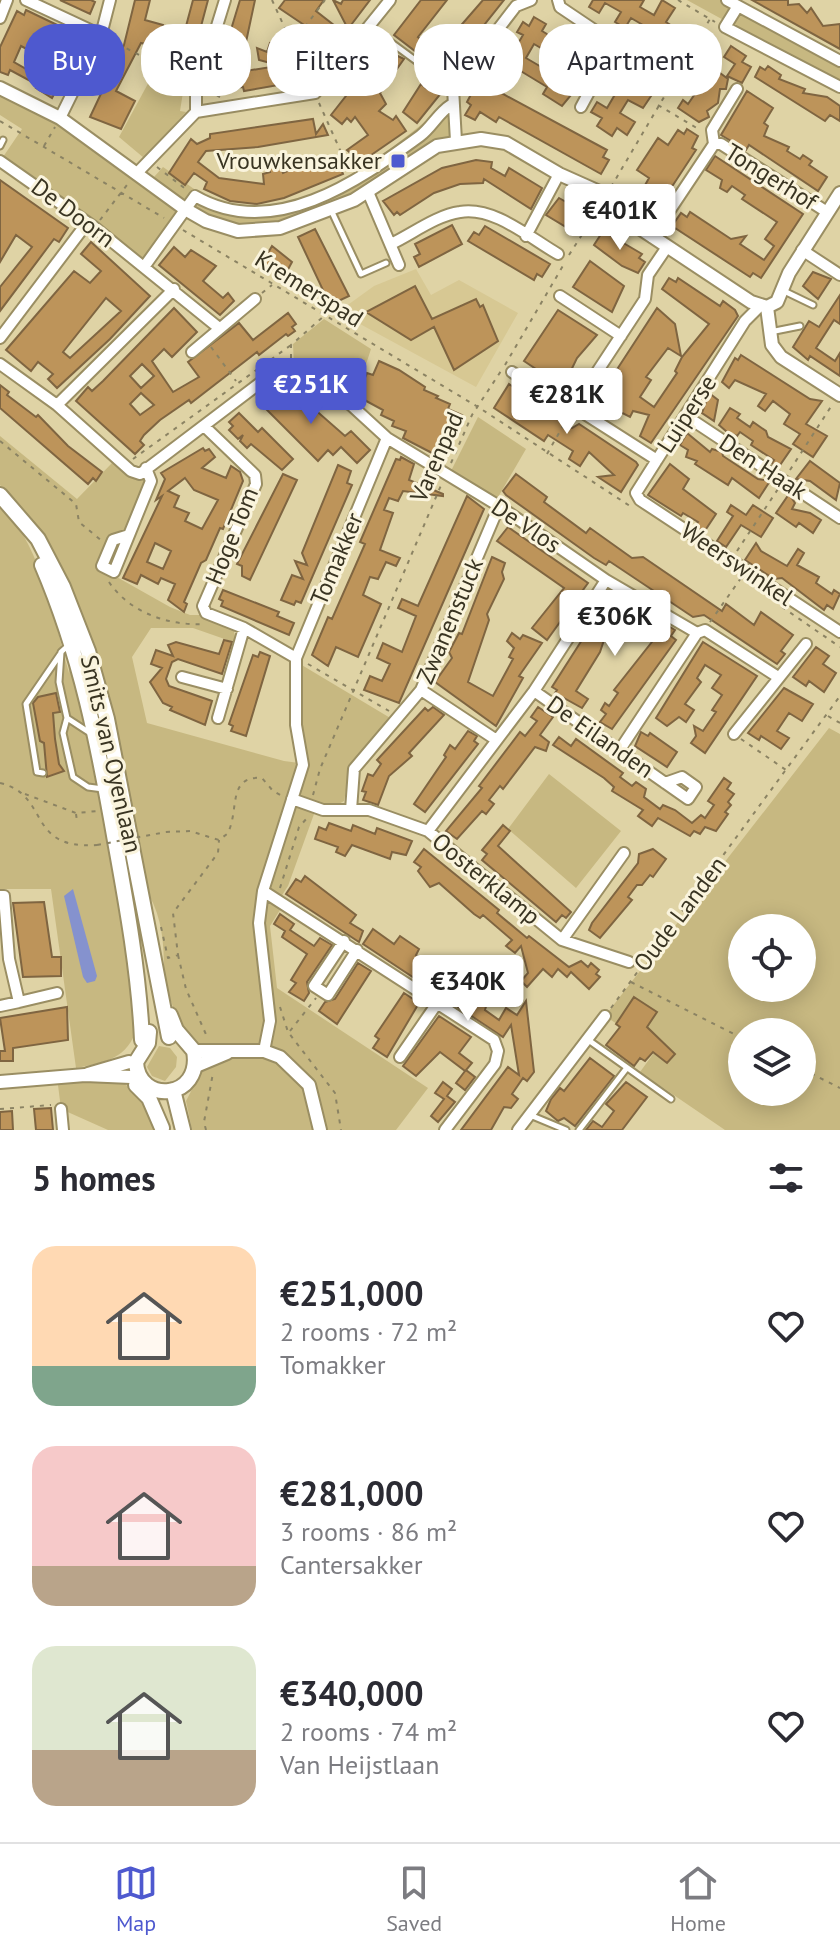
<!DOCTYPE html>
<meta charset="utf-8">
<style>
:root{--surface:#fff;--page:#f7f7f7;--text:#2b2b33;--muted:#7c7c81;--line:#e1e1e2;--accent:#4e59cf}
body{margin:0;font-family:"PT Sans",sans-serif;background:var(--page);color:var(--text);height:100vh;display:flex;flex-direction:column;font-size:30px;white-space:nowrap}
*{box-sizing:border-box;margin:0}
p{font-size:26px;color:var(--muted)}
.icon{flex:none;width:44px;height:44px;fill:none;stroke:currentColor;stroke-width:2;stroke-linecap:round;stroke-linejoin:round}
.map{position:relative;height:1130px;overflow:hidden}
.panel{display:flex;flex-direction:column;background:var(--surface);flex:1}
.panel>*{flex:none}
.banner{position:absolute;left:24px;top:24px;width:792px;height:72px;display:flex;gap:16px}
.buttons{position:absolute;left:728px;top:914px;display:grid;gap:16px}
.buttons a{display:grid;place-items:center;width:88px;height:88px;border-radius:50%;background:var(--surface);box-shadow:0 4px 20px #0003;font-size:40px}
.price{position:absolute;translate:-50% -68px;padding:0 18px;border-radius:8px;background:#fff;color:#222;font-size:26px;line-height:52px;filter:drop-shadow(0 2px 4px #0008)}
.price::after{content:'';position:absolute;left:50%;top:48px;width:24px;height:18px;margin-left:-12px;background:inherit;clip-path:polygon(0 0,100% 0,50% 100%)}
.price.on{background:var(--accent);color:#fff}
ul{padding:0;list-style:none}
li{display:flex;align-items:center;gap:24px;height:200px;padding:0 32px}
li span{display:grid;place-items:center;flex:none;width:224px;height:160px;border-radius:24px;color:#555}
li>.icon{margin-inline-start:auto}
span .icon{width:96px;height:96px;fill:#fffc;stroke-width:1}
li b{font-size:34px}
h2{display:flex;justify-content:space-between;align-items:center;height:96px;padding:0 32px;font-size:34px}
.pill{padding:0 28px;border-radius:32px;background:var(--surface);box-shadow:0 4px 20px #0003;font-size:28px;line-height:72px}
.pill.on{background:var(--accent);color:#fff}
.tab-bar{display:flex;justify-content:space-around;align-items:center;height:112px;border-top:2px solid var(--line);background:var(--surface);font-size:22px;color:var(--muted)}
.tab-bar a{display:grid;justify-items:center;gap:4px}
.tab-bar .on{color:var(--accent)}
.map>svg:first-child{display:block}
</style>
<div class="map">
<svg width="840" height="1130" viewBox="0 0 840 1130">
<rect width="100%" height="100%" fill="#dfd3a5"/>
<path fill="#d7c893" d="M416,269L431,295L459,280L518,313L476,387L338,312L374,286Z"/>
<path fill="#c7b881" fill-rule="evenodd" d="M687,0H734L840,57V84Z
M157,67L189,83L184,86L180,111L186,112L144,158L119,137Z
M0,92L54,117L175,210V219L145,262L3,157L22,129L0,115Z
M453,98L457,137C398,171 304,239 232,226C201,220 176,198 154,177L163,167C182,180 203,198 226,204C304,226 399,144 453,98Z
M324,319L371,349L353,404L294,367L293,344Z
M478,417L526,449L497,499L451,471Z
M0,436L77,499L112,463L128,476L147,480L123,532L99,567L170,607L190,615H202L234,631L236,643L193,628H151L132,657L147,723L284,761L307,764L300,716V664L392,719L350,769L344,801L337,805L318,803L288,886L275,906L280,910L270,926L277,988L428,1088L396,1130H192L186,1101L201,1072L209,1068C203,1033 186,1044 177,1018C172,1004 164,984 164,969C164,944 162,918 149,895L111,722L89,645L12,499L0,485Z
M0,503C42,548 53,616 69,673L68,655L88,724L82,723L87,740L94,747L137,1027C128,1059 106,1062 76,1068L51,889H0Z
M829,728L840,734V1130H725L640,1072L656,1050L605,1016ZM742,928H802V988H742ZM742,1032H802V1092H742Z
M549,774L621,831L576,888L508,829Z
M159,1046L170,1048L177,1057L176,1067L165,1081L152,1076L147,1067Z
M57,1077L123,1082L149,1107L154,1130H108L61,1109Z"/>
<path fill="#8592ce" d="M73,889L97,976L95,981L87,983L83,977L64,896Z"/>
<path fill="#bd945a" stroke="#7f6541" stroke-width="2" fill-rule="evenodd" d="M60,0H91L95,2L90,14Z
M135,0H150L145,20L163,25L159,38L165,40L163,48L141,43L116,91L135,101L121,129L90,117L124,45Z
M193,0H208L188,75L174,71Z
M240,0H255L243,56L234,54L227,74L277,66L275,69L298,63L304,76L296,77V82L244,91L243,87L226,88L210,80L219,69Z
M285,0H324L316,11L344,33L322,62L316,58L306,65L303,57L311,53L306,50L316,33L279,8Z
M333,0L341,4L343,0H370L348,29Z
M421,0H447L418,37L437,53L483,0H504L445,74L394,35Z
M593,0H644L640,7L654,15L662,0L675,8L666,22L672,26L664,38L658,34L652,44L642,38L648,28L631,18L625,28L615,22L621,12L605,3L599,13L589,7Z
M752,0H788V5L799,4L807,13L811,8L823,26L840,24V49Z
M26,10L76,34L74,38L82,42L52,98L36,88L38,85L10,70L8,75L0,72V47L17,11L24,15ZM46,31L62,39L53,57L46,53L35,74L14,62L21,46L34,53Z
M534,17L546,24L542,31L570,48L575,41L587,48L582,57L592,63L586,73L576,67L566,83L576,89L562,106L543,94L547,87L519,70L503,94L607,150L603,157L609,160L601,174L499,117L496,122L480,112L475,120L465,115L471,105L467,102L484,70L498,78L507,62L497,56L503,46L513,52L523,35L517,32L523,22L529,26ZM534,44L563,61L555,75L526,58Z
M270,43L281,46L280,50L287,48L278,65L259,60L257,48L267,52Z
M731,46L746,56L742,62L751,67L742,83L727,76L735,64L724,57Z
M383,49L404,59L380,93L386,104L379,111L393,120L396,116L406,131L361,162L347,150L368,135L355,117L351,122L347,118L342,124L331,115L349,92L347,90Z
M636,60L648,67L636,87L651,96L643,108L628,100L620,113L635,122L627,135L617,128L612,136L597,126L602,118L591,112L597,102L607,108L617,91L607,85L613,75L623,81Z
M768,66L781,75L779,79L805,89L803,93L827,97L840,106V121L830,115L825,121L755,77L760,67L765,70Z
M716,70L728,79L726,89H720L718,103L707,111L709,117L699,122L678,108L683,100L688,104L699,88L693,84L700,73L710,79Z
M430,83L442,92L417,123L403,112L421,84L426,88Z
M747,91L773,108L764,123L768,126L764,136L789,147L787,151L800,159L803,155L812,161L809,165L827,177L818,191L749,145L746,150L721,135Z
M313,119L316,134L323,124L328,135L258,147L206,151L198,162L219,178L264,184L263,174L270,172L267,163L278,160L283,173L311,161L313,165L337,159L343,174L284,198L257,204L230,201L204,189L207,182L194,173L185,185L169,173L191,139L197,144L210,138V134Z
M687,129L698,136L692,148L696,150L654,214L650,212L647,216L638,209L644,199L639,196L649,178L637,170L658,138L668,145L678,130L684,134Z
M715,156L803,214L761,278L753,273L750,277L672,226L681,213L687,217L690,212L731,239L746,236L740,244L764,260L774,246L765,239L777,222L742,199L745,195L732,186L727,192L720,188L722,180L706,170Z
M476,160L492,162L491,168L505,176L509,168L542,188L531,209L484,179L483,183L460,184L434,193L400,215L397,212L394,215L383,201L442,168Z
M0,180L68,228L59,242L54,239L0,311V287L32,247L16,235L0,262Z
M559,198L582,211L575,224L569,221L566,227L546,215Z
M452,225L462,244L419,267L414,257L420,254L415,244Z
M485,226L550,264L542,277L537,274L534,280L468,241L474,232L479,235Z
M315,229L349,296L330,305L298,237Z
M603,231L642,254L639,258L645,262L638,273L622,266L594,245Z
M91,242L150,296L110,339L57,388L48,379L53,374L38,362L31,371L6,350L74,271L90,283L101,271L81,254ZM106,298L121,311L70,358L63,352Z
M272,246L292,262L285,275L261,265Z
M174,247L185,257L191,250L216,266L203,281L223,298L228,293L234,301L220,315L159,265Z
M590,261L624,286L612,312L573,287Z
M813,272L831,279L818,299L803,286Z
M669,278L676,282L678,278L720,306L723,301L735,310L738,316L651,443L640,436L649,415L633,411L630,417L597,400L657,308L675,324L681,356L668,348L646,377L651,380L640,397L654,407L677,373L675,371L682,357L709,324L662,289Z
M415,286L432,319L476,299L480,307L483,305L498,341L454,370L434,327L411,340L366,312Z
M840,295V324L834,320L816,348L835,361L840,353V376L810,356L808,360L793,347L809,321L819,327Z
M174,308L197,332L172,357L164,349L152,361L173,392L199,377L188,362L239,323L253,340L288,313L296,324L292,327L295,331L288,336L286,334L259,355L257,352L191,403L189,400L160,420L144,435L140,441L144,445L135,454L76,401L88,387L92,391L103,381ZM142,364L154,376L141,388L130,376ZM141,393L154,405L140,415L130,404Z
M558,310L597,335L577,358L563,387L524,361Z
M741,355L810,399L822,401L806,424L827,436L813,457L793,444L800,434L784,424L790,414L773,401L765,411L758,406L766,394L735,380L729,388L722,382L735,358L738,360Z
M379,361L399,370L425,387L424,390L438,396L436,398L450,404L448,409L462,415L450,442L441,438L434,454L403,438L406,431L392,426L394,421L381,415L383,410L357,396L367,373L373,375Z
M280,379L345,436L351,431L370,450L357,463L341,447L333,455L328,450L318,461L265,408L275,397L269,391Z
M509,384L572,428L579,424L636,462L638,465L621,492L598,477L614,475L589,452L580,466L569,459L573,451L548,435L544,441L494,408Z
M0,385L9,392L7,395L36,417L38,415L68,446L102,472L96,481L93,478L88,484L0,408Z
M709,393L718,400L714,421L702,413Z
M730,408L740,414L737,418L750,427L753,422L766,431L768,437L791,449L778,468L772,463L774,460L751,445L753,441L740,432L737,436L727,432L719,425Z
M239,413L258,432L262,428L293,459L282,470L251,444L247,448L240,441L243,435L238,439L229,430L233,426L229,422Z
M687,433L710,452L712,449L722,452L723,456L758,479L770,481L759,498L732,478L728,485L695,464L697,461L686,457L688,450L680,445Z
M203,448L205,451L209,449L215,457L202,468L226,478L231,466L240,472L243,481L223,529L220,528L206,560L201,563L184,602L187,604L184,612L168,600L175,584L161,578L158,584L141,575L137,584L123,578L162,496L156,500L165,479L161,473ZM185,478L194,490L218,500L202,529L185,521L189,513L174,507L179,496L168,491ZM155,543L171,551L163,569L147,562Z
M401,457L414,464L409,480L443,494V496L403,491L398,501L389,498L384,510L393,513L380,550L400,558L396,566L386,562L378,579L370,577L363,595L381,604L358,657L336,647L328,666L312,655L328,617L332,619L365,544L360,542L396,459L400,460Z
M810,461L840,483L836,500L810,481L796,479Z
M670,464L689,479L683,489L716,514L704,532L695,526L698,522L683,513L681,516L648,495Z
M338,465L351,471L347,483L352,485L301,603L296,601L294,605L281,600L292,575L303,579L295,561L307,565L302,553Z
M283,474L297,480L250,580L242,576V566L237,564Z
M516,474L547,497L544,502L586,533L590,528L632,558L643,557L722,611L726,604L754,625L761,612L793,635L781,651L785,654L777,664L704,615L693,617L609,561L606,565L594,558L506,495L503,491Z
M789,494L795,503L792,509L810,513L821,520L813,533L799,523L796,527L776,513Z
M467,496L484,509L399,703L364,690L370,676L382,681L390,664L377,658L383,643L402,652L416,616L398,608L402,599L418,606Z
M731,505L746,515L753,505L773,518L761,537L741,525L726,547L717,541L733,516L727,512Z
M508,527L588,583L547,640L532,628L564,588L497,541Z
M756,543L761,551L787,566L798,549L804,553L797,565L819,577L816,583L832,594L834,590L840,594L833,609L827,605L824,610L782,578L774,579L745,560Z
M492,557L505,563L502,572L504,579L487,614L489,620L468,682L493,696L513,659L509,657L514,648L507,641L512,633L520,639L523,635L542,643L519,676L523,678L496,726L435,682L452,658L449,652L459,633L462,634Z
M223,590L279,612L277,616L294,623L289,635L221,606L223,601L219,599Z
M612,593L624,600L631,622L640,609L663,627L665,624L675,630L671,636L676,640L612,729L600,722L606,714L601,710L605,703L609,706L618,693L614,690L655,638L631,622L625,631L618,627L615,631H607L600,652L576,691L588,699L582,708L555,693L557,690L552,687Z
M224,640L232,642L222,674L178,659L172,662L166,679L169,686L212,701L205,725L170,710L172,707L163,703L150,682L162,668L151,664L156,650L173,656L168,645L176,642L219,654Z
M703,642L757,676L705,753L691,743L696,736L694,726L703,731L716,712L712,710L722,695L712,688L721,675L705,665L697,678L701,682L685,704L694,710L686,722L679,717L667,726L656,718Z
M816,647L829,656L823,664L836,673L824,692L809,681L806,686L793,677Z
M260,652L270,656L246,736L231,731L233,726L229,724L253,655L258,657Z
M784,688L813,704L802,721L789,713L777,731L789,738L781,749L761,736L759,740L748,733Z
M56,693L60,712L53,713L55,739L59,764L64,771L47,777L44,743L40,741L33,703L38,697Z
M433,707L444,715L409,753L412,756L389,776L378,805L363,800L366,792L362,791L368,774L373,776L381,764L377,760L425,708L428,711Z
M538,707L553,717L540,735L549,742L546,751L535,747L503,789L500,786L489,800L494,804L486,814L482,811L457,839L446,831L482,788L479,786L520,732L525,736L537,721L531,717Z
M468,731L477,736L474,741L478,744L425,812L414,804L446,757L444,755L450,745L455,749Z
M641,732L648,736L650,733L677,752L667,767L635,746Z
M559,737L571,746L576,739L623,773L620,777L632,786L636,782L646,789L644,797L660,809L663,805L675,810L692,823L701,815L705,818L714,805L708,801L724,778L731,783L727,789L734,794L728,802L731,805L725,812L728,814L716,831L705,827L700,834L694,831L690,836L658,818L652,826L638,816L643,810L612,791L614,787L604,778L553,745Z
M329,823L351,831L353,825L375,834L377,828L412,841L406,855L392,852L390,859L352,845L345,856L336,852L338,847L315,839L319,827L326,830Z
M503,825L510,831L498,846L571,912L566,918L562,915L556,922L482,860L487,854L482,850Z
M424,849L499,910L497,913L527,938L529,936L569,967L581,961L588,967L591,963L599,970L596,974L600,977L589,989L571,972L567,977L558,969L552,977L543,969L527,987L521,981L528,973L521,946L515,953L506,946L512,940L483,915L480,918L474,914L439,883L430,887L418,871L421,867L414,862Z
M653,849L666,859L653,877L650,875L642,885H637L628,897L632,900L600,938L589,930L592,923L638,863L639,854Z
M305,876L356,915L350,923L363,931L359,942L286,894L296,879L301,882Z
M44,902L52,957H61V976L23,977L13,903Z
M280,914L294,924L290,930L314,946L320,938L332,945L307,982L309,993L304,1001L289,992L296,983L291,980L307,954L282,937L285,931L274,924Z
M373,929L394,944L400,936L419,949L416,955L442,970L440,973L456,984L459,979L489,996L485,1010L499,1020L506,1008L517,1015L526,1001L534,1072L527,1081L523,1078L512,1094L518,1099L511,1108L504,1107L491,1130H461L508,1067L519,1075L511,1025L503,1037L363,944Z
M358,963L371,971L337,1024L319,1011L325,1002L335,999Z
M404,993L419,1003L387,1057L373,1048L379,1039L375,1036Z
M634,997L657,1012L647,1027L675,1054L667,1063L653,1052L645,1061L640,1058L634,1066L606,1045L620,1027L616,1024Z
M67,1007L68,1040L13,1048V1061H0V1051H5L0,1018Z
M439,1016L471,1037L459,1053L472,1063L466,1070L475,1077L465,1090L456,1083L465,1071L440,1052L416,1076L403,1066Z
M590,1058L614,1076L575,1126L564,1118L558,1121L546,1111L551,1099L560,1088L564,1091Z
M443,1082L452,1089L447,1096L455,1102L438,1122L431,1116L444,1099L435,1093Z
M626,1082L647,1097L622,1130H586L593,1121L602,1127L614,1111L606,1104Z
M51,1108L53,1130H36L34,1109Z
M12,1111L13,1130H0V1112Z"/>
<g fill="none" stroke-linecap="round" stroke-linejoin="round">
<g stroke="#9a8e63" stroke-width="9">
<path id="service" d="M370,27L419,63
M0,146L3,140
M331,210L361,274L386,263
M784,291L813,305
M770,332L800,326
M70,644L61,652L59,682L67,718L90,733
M67,718L63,733L73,777L88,787L103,789
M43,773L37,772L26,704L61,653
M587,1039L671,1099
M530,1115L566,1130
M579,1130L626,1069"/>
</g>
<g stroke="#9a8e63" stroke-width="14">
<path id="minor" d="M26,0L101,35
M558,0L560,7L615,44L623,43L664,66
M727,0L840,61
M738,6L725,27L840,87
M0,18L7,0
M737,89L712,130L714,144H721L827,212
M581,107L615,44
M196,112L315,93L390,0
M60,118L101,35L110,0
M456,141L453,88L516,6L531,0
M0,161L94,227L219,328
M136,174L196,112V94L225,0
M368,192L399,265
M526,236L559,174
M652,237L714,144
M391,244C412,234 437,215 460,212C494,206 530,238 558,254
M802,250L840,275
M144,267L195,196C273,241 357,182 420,136C432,127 438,113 451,105
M560,296L621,336
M760,306L745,321L636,493L640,500L840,632
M0,338L87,223
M192,352L255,299
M0,364L57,405L131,471L140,474L277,370L292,367L351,405L387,438L296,658V725L303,765L263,891L259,923L270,1021L264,1051
M512,372L563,407H574L657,460
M57,405L174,289
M574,407L645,299L648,275L667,247
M686,416L840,518
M204,426L255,475L256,484L203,606L206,613L244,628L296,658
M387,438L499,506L606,580L534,691L428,831
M129,535L113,540L102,566L114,572L151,481L146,468
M606,580L697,633L619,751
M697,633L705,630L778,677
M182,677L227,689
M421,690L495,739
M534,691L688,799L696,787L682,777L665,783
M218,718L244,628
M734,734L806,644
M292,799L323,810H369L428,831L562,940L629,962
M351,810L354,769L421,690L499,506
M263,891L494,1040L498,1051L495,1064L445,1130
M0,896H4L9,959L19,1002L0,1006
M562,940L624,853
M344,941L314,986L328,995L357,950
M19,1002L57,993
M400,1057L438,1002
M61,1109L63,1130
M518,1130L605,1016"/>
</g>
<g stroke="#9a8e63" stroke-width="16">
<path id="tertiary" d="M0,88L60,118L185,209L206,221L238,231L280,228L354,200L437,146L481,139L506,143L559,174L606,195L632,223
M574,183L599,208L632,223L751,302L767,307L777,302L789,273L840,193
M767,307L772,345L781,357L840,395
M194,1051H264L280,1057L309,1085L320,1130
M196,1066L227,1053
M88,1074L129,1062
M0,1082L85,1075L131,1077"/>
</g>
<g stroke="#9a8e63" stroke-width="18">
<path id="secondary" d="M0,495L38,539L63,587L88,651L107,719L169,1037
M42,565C81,656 98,744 115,841C127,907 139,974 142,1040
M149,1032L148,1043L136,1062C138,1105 203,1100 194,1051L176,1030L170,1015
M136,1085L149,1098L162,1128
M173,1090L183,1130"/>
</g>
<path stroke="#8b8363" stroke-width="2" stroke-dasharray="4 6" stroke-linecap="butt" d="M272,0L310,83
M678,0L715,22
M109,39L188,81
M293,43L325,0
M426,69L444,82
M208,91L220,97
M319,103L349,170
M658,105L700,130
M0,121L164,218
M44,146L55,127
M157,167L187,190
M611,187L710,19
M100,220L130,181
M183,230L478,407L630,506
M569,255L594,216
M262,293L272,285
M211,347L236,381
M291,358V345L324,316
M505,365L564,264
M0,441L76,504L79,522L102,541
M547,454L567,419
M133,459L291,345
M451,463L472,415L501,371
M790,470L832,405
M737,551L778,489
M109,582C130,613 169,626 205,624
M782,607L840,647
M710,622L741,578
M308,664L389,711
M828,716L840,723
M741,739L786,770
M0,783C51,795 25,850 97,845
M25,794L76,813L98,811
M313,795L320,769L442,483
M76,814L77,821
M166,832L190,831L219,840L227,834C240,813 226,775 262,778L273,791L284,797
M280,888L299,827L308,817
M161,927L168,958L178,955L173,913L218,853L219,840
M178,955L186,989L208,1039
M631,982L742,1038
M280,1007L288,1032L335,1093L341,1130
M611,1008L840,696
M290,1031L316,998
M802,1069L840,1088
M0,1109L51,1105
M206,1130L204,1122L213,1073"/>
<use href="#service" stroke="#fff" stroke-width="5"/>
<use href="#minor" stroke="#fff" stroke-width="10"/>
<use href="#tertiary" stroke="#fff" stroke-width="12"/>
<use href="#secondary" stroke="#fff" stroke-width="14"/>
<path stroke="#8b8363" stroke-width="2" stroke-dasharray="4 6" stroke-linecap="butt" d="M97,845L166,832"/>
</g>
<rect fill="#4e59cf" stroke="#faf4dd" stroke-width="3" x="390" y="153" width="16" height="16" rx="4"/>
<g text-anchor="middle" stroke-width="6" stroke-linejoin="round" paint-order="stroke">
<g font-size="24" fill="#393422" stroke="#faf4dd" text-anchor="end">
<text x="382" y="169">Vrouwkensakker</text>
</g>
<g font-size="24" fill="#393422" stroke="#faf4dd">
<text transform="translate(771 177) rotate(32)" y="8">Tongerhof</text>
<text transform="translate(73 213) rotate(37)" y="8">De Doorn</text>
<text transform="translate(309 289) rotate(32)" y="8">Kremerspad</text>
<text transform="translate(687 414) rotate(-57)" y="8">Luiperse</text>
<text transform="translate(437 457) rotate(-66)" y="8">Varenpad</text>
<text transform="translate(763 467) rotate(33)" y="8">Den Haak</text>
<text transform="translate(526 526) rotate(34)" y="8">De Vlos</text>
<text transform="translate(232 536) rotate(-68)" y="8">Hoge Tom</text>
<text transform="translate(337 559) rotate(-67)" y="8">Tomakker</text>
<text transform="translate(737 564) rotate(34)" y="8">Weerswinkel</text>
<text transform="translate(450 621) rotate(-67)" y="8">Zwanenstuck</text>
<text transform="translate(600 737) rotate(35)" y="8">De Eilanden</text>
<text transform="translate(111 754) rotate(77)" y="8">Smits van Oyenlaan</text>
<text transform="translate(486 879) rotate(39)" y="8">Oosterklamp</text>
<text transform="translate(680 914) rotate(-53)" y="8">Oude Landen</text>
</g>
</g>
</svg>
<div class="buttons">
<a><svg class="icon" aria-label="locate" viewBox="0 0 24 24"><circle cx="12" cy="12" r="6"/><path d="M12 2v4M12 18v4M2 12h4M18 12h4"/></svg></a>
<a><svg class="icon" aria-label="layers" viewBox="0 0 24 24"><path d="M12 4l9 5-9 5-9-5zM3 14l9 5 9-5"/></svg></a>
</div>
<b class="price" style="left:620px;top:252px">€401K</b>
<b class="price on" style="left:311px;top:426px">€251K</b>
<b class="price" style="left:567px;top:436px">€281K</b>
<b class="price" style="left:615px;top:658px">€306K</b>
<b class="price" style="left:468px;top:1023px">€340K</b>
<div class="banner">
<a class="pill on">Buy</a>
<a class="pill">Rent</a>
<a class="pill">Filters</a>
<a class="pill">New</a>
<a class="pill">Apartment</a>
</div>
</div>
<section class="panel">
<h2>5 homes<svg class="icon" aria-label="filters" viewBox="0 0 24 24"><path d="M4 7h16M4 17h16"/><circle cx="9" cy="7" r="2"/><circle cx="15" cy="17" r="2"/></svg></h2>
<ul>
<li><span style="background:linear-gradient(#ffd9b3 75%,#7fa58c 0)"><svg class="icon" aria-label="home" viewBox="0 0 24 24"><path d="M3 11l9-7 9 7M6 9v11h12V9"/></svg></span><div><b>€251,000</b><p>2 rooms · 72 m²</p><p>Tomakker</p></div><svg class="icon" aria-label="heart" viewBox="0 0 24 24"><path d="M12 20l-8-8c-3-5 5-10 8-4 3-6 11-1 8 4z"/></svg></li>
<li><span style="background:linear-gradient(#f6c9c9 75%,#b9a48a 0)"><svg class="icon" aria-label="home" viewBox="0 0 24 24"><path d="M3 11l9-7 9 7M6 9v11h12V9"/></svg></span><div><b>€281,000</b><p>3 rooms · 86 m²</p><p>Cantersakker</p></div><svg class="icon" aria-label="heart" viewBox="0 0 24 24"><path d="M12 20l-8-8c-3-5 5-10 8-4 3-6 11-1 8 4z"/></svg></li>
<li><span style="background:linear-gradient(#dfe7d0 65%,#b9a48a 0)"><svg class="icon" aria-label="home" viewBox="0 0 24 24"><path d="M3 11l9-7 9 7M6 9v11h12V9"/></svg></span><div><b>€340,000</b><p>2 rooms · 74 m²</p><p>Van Heijstlaan</p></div><svg class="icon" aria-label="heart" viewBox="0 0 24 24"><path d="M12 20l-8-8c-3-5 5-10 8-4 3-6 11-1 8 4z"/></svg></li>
</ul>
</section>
<nav class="tab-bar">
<a class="on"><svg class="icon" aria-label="map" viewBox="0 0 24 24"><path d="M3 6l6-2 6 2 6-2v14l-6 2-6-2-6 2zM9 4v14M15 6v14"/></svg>Map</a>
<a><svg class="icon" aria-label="saved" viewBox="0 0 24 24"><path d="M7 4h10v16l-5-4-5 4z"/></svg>Saved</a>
<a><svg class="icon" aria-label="home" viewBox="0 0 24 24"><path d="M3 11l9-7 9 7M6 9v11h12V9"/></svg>Home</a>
</nav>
